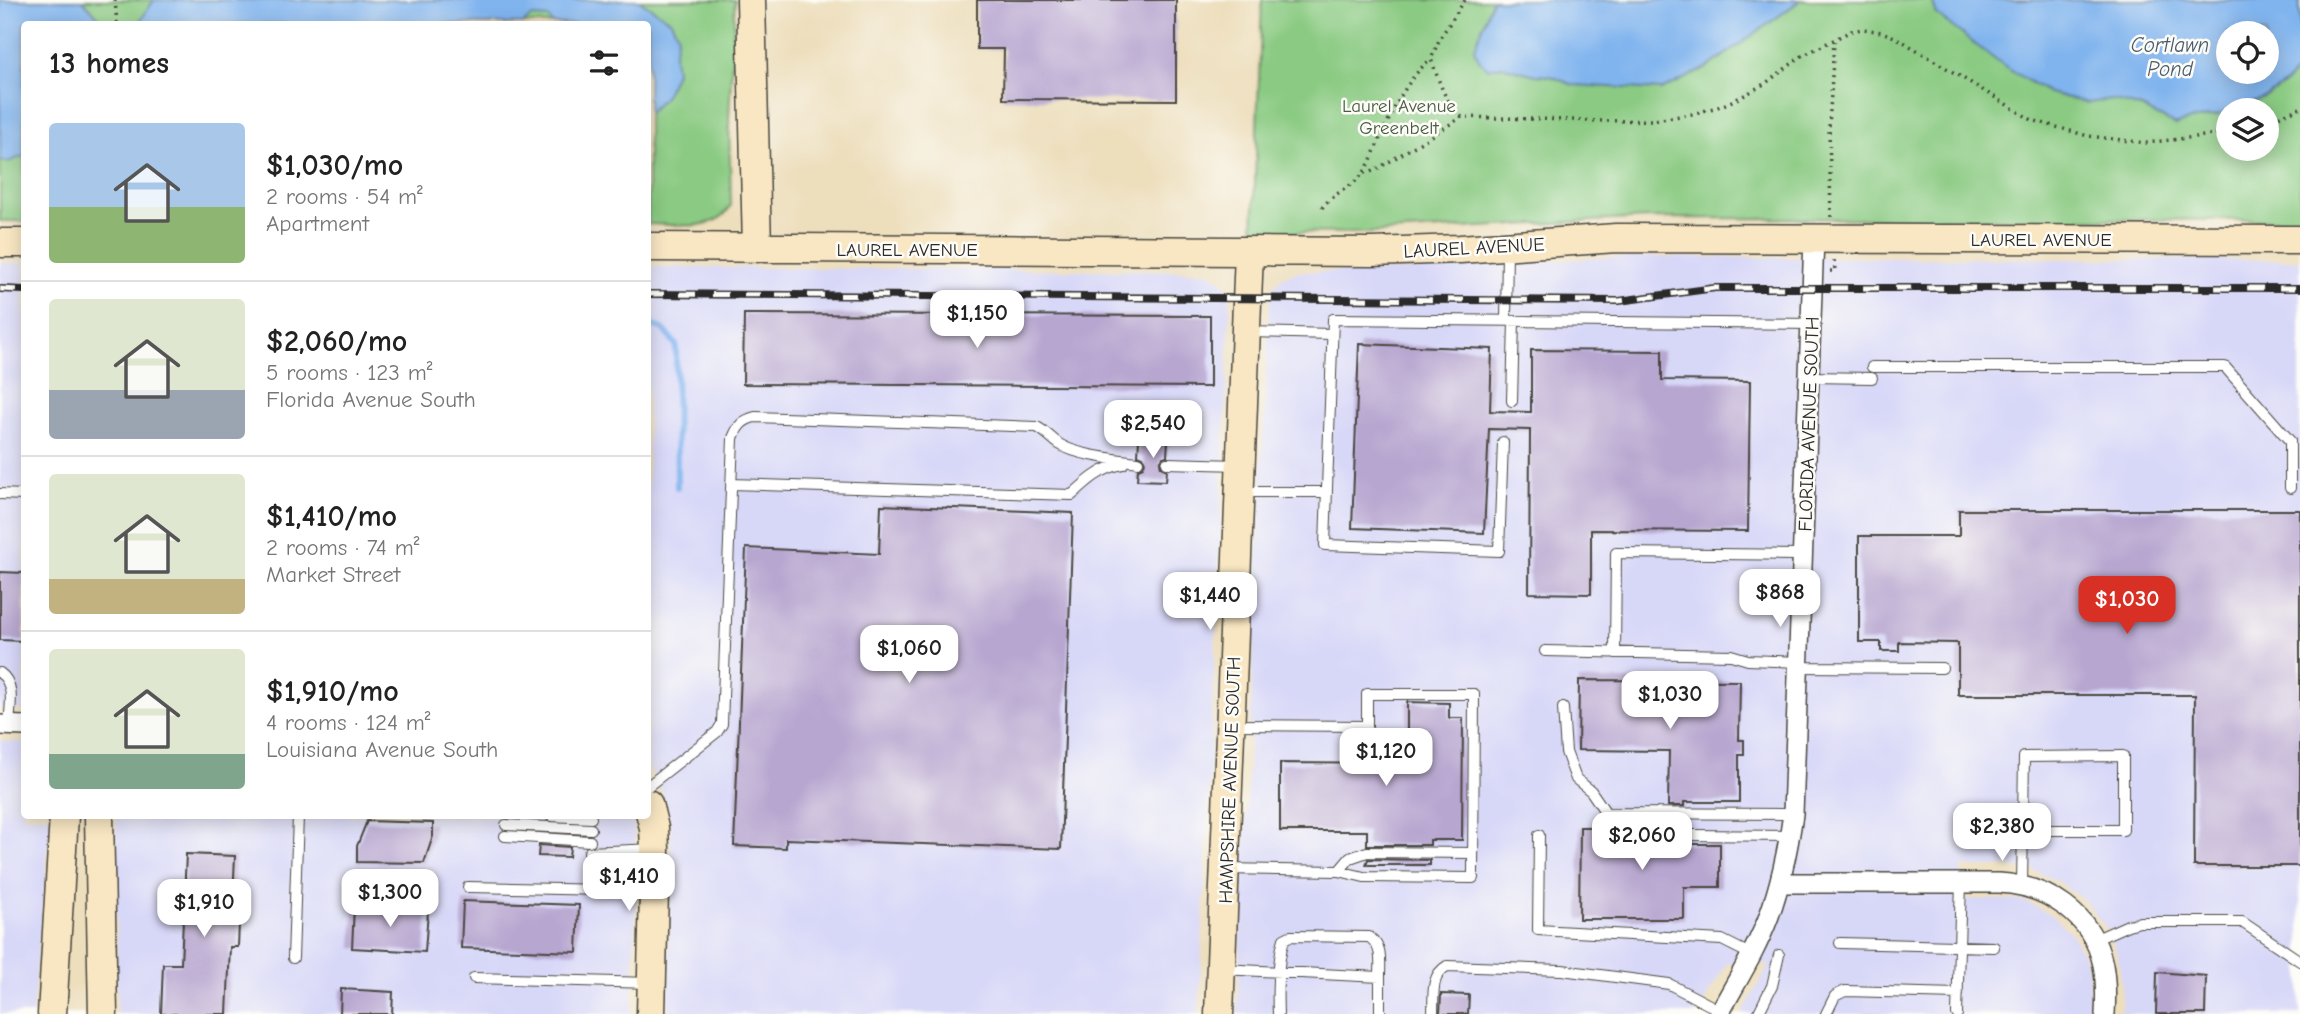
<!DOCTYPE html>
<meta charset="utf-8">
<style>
:root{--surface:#fff;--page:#f2f2f2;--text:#222;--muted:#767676;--line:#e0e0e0;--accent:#d93025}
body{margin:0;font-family:"Comic Neue",sans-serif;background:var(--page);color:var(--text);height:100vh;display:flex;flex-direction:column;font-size:26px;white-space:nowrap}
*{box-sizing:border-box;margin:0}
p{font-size:23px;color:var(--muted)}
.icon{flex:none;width:38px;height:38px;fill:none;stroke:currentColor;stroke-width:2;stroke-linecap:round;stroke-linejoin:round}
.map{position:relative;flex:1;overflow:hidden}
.drawer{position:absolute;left:21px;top:21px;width:630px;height:798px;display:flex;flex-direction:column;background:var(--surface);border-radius:7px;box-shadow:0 4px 18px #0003}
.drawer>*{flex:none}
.tools{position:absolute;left:2216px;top:21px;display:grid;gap:14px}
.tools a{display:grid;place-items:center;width:63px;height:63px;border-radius:50%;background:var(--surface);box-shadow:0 4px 18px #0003;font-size:35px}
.price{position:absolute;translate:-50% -60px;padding:0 16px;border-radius:14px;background:#fff;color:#222;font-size:23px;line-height:46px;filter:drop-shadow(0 2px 4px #0008)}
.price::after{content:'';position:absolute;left:50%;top:42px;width:21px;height:16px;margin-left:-10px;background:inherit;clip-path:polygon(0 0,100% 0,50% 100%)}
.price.current{background:var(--accent);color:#fff}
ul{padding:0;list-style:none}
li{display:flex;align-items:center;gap:21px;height:175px;padding:0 28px}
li+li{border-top:2px solid var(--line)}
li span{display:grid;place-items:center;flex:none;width:196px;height:140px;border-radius:7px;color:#555}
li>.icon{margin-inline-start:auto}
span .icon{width:84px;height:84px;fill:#fffc;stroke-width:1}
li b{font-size:30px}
h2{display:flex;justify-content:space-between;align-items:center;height:84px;padding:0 28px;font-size:30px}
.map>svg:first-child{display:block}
</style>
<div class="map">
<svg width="2300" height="1014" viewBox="0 0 2300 1014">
<rect width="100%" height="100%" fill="#fdfcf7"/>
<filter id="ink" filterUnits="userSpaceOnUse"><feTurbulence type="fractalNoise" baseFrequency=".0143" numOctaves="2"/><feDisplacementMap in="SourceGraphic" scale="14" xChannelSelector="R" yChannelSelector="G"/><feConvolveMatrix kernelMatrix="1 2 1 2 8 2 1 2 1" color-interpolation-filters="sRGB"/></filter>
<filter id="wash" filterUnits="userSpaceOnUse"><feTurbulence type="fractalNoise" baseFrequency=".00686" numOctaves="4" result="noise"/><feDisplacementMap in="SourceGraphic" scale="28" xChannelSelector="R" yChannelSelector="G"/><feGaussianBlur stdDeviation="1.57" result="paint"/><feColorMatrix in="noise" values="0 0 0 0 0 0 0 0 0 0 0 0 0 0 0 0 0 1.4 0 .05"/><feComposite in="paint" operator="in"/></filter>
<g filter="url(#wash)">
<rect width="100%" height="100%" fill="#eddebc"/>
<path fill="#d7d7f8" d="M1643,257L2300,260V1014H2121L2122,984L2118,956L2107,929L2084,900L2059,882L2033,870L2011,867H1962L1961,899L2015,900L2027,902L2051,915L2072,934L2084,956L2089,976V1014H1742L1769,965L1727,963L1697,1014H1237L1269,310L1272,289L1281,278L1296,272L1400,271L1594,258Z
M0,263H24V710L0,709Z
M648,267L1194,271L1210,273L1224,283L1229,292L1230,308L1199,1014H668L671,825L662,791L648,766Z
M0,741L24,742V816H51L32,1014H0Z
M116,816H633L637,869L632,1014H117Z"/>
<path fill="#8aca82" stroke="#5a7a56" stroke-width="2" fill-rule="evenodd" d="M0,0H735L729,119L731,205C717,234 675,224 648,224V24H24V221H0Z
M1262,0H2300V220L1648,218L1369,233L1253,232ZM2228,33H2266V72H2228ZM2228,110H2266V149H2228Z"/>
<path fill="#80b4ee" stroke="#56708c" stroke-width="2" fill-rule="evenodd" d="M0,0H83L99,18L100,24H24V156L8,162L0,161Z
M154,0H639L671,21L678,35L674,55L676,72L671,84L664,97L648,113V24H552L549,18L531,17L523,24H138Z
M1492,0H1801L1707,68L1661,90L1573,85L1551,76L1536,75L1502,66L1488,69L1480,61L1474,50Z
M1932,0H2300C2300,19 2300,41 2300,60C2294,91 2244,106 2218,115C2205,119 2189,118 2176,125L2142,108L2112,100L2087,103L2049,93L2006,68L1937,15ZM2266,33V72H2228V33Z"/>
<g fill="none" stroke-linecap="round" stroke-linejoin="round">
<path stroke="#80b4ee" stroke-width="6" d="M648,324L663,329L676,345L677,487"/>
</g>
<g id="blocks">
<path fill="#b7a6d0" d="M977,0H1176V100L1003,99L1004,49H977Z
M744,314L1210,316V387L743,384Z
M1359,344L1492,349L1490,411L1531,412V350L1662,351V380L1750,381L1748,531L1591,530V594L1529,593L1530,430L1489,429L1484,533L1352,528Z
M1139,439L1168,440L1167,456L1163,457L1160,462L1161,467L1167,470L1166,481L1137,480L1138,469L1143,467L1145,462L1143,457L1138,455Z
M881,505L1073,513L1061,849L786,839V848L734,846L746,548L879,554Z
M1959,510H2300V866H2194L2195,695H1958V643L1899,642V651H1881V642H1859V536H1959Z
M0,572L24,573V641L0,640Z
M1579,680L1740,681L1739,740H1744V755H1739V802H1684V806H1668L1669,751L1578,750Z
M1407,702L1449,703V718H1463L1462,840H1430V845H1367V831H1280V763L1407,764Z
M367,821L433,823V836L424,863L357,862V846Z
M1668,821H1684V844H1720V887H1684V919H1579L1580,827H1668Z
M539,845L570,847L569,857L538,856Z
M186,854L235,856L233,899H240L238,947H230L227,1014H161L163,964H181Z
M1368,859L1430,860V865H1366Z
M463,901L579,905L577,952L461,948Z
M354,907L428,911L425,952L352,948Z
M2157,972L2206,976L2205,1014H2156Z
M341,989L393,992L392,1014H340Z
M1441,994L1469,995L1468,1014H1440Z"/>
</g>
</g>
<g filter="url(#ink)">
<use href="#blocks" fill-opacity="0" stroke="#484641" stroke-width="2"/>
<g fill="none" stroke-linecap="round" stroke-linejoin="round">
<g stroke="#484641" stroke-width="12">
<path id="lane" d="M1506,321L1507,249
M1248,332L1332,334
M1872,367H2225L2290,441V488
M1810,377L1872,378
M1512,401L1514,321
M1503,442L1499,551L1325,545L1333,319L1811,324
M1167,463L1239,465
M731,484L1072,495C1088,480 1101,468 1123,464
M1242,492H1327
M0,494L24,495
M1545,651L1731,655L1748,660L1799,662
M1615,653L1616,553L1802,555
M1798,667L1942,668
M0,673C16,684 10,707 9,725
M1563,708L1566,752L1576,779L1591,791L1606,813L1793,814
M648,786L717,732L722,724L733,438C738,425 743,420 755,417L1037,427C1046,432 1051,438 1059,444C1078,456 1116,459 1138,462
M551,816L591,818
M506,825L591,829
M1539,835L1538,930L1722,940L1752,955
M1691,835L1790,836
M505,836L590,841
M589,852L654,849
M1225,869L1339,871L1364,877L1473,878L1474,694H1367V726L1231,725
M1339,871L1350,858L1367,852L1473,853
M2022,885L2024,757L2123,756V830H2023
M468,887L653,891
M2094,940L2128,925L2140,922H2242L2300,961
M1840,943L1994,947
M293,958L298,816
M1222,969L1380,977V1014
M474,978L650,983
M1278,1014C1277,990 1277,963 1284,939L1290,936L1369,937C1383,946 1380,962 1380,977
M1433,1014C1434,995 1430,976 1447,966L1562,970L1669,984L1721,1011
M1758,1014L1772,986L1779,955
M1826,1014L1835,996L1845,991L1958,994
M1957,1014L1961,882"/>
</g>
<g stroke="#484641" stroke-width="22">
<path id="street" d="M0,725L24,726
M1780,883H1999C2046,885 2093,915 2103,965C2106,981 2106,998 2105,1014
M1719,1014C1736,982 1756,951 1769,916C1781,883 1788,849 1793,814L1814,238"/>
</g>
<g stroke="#484641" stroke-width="31">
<path id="secondary" d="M751,0L757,248
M0,243H24
M648,247L1372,252L1460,249L1616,238L2300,240
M648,804L654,828L655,849L651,1014
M99,816L103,1014
M52,1014L64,816
M1219,1014L1249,252"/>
</g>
<path stroke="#484641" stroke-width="3.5" stroke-dasharray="2 5" stroke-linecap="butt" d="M115,0L117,24
M1465,0L1440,38L1431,59C1439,80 1444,102 1462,117L1606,121L1655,120L1692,114L1721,106L1743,96L1766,83L1802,56L1851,31L1863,29L1882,32L1897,38L2032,120L2088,136L2146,143L2228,133
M2266,122L2300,108
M1364,173L1374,171L1462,117
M1322,208C1333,192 1353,188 1364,172C1370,164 1374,152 1378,143C1392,113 1405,80 1431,59
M1831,217L1829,128L1834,41
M1830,271H1835L1834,259"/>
<use href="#lane" stroke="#fff" stroke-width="10"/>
<use href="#street" stroke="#fff" stroke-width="19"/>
<use href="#secondary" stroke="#f9e7c3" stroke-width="28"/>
<g stroke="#2b2b2b" stroke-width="8">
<path id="rail" d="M0,289L24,290
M648,294L1619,301L1715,288H2300"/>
</g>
<use href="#rail" stroke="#fdfcf7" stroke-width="5" stroke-dasharray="16" stroke-linecap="butt"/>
</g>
</g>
<g text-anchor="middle" stroke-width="5" stroke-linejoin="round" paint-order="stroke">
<g font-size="19" fill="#485b45" stroke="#fdfcf7">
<text x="1399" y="112">Laurel Avenue<tspan x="1399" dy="22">Greenbelt</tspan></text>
</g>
<g font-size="19" fill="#2b2b2b" stroke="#fdfcf7">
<text x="2041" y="246">LAUREL AVENUE</text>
<text transform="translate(1474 247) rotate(-3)" y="7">LAUREL AVENUE</text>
<text x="907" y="256">LAUREL AVENUE</text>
<text transform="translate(1808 424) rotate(-88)" y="7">FLORIDA AVENUE SOUTH</text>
<text transform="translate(1229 780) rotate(-88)" y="7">HAMPSHIRE AVENUE SOUTH</text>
</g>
<g font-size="21" font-style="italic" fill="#495b6f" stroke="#fdfcf7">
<text x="2170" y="52">Cortlawn<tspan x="2170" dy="24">Pond</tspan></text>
</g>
</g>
</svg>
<div class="tools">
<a><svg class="icon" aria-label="locate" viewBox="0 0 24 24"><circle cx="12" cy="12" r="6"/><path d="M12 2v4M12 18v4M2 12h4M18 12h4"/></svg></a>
<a><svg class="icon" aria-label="layers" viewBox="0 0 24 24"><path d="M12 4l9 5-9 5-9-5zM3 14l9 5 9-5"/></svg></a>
</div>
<b class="price" style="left:977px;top:350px">$1,150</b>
<b class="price" style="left:1153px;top:460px">$2,540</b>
<b class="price" style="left:1780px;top:629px">$868</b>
<b class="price" style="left:1210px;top:632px">$1,440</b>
<b class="price current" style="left:2127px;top:636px">$1,030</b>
<b class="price" style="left:909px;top:685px">$1,060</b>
<b class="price" style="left:1670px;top:731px">$1,030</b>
<b class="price" style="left:1386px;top:788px">$1,120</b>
<b class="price" style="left:2002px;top:863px">$2,380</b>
<b class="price" style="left:1642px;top:872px">$2,060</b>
<b class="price" style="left:629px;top:913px">$1,410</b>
<b class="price" style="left:390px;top:929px">$1,300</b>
<b class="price" style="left:204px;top:939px">$1,910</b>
<section class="drawer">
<h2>13 homes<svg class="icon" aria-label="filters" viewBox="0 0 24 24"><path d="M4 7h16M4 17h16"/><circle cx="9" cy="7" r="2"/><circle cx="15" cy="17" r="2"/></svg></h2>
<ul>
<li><span style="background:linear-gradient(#a9c7e8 60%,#8fb573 0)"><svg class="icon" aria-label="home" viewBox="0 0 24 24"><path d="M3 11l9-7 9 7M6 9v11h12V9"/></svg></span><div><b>$1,030/mo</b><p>2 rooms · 54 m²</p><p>Apartment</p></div></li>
<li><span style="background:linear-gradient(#dfe7d0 65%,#9aa5b1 0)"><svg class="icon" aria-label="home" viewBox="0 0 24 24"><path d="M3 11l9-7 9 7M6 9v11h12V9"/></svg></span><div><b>$2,060/mo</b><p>5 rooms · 123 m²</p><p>Florida Avenue South</p></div></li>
<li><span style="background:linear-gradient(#dfe7d0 75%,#c2b280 0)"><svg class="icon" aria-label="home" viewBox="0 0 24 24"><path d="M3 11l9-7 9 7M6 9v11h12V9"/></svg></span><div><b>$1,410/mo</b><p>2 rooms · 74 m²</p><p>Market Street</p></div></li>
<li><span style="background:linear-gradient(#dfe7d0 75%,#7fa58c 0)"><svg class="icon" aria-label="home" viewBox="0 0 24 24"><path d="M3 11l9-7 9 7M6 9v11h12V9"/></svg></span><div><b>$1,910/mo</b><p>4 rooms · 124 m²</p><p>Louisiana Avenue South</p></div></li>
</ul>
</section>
</div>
